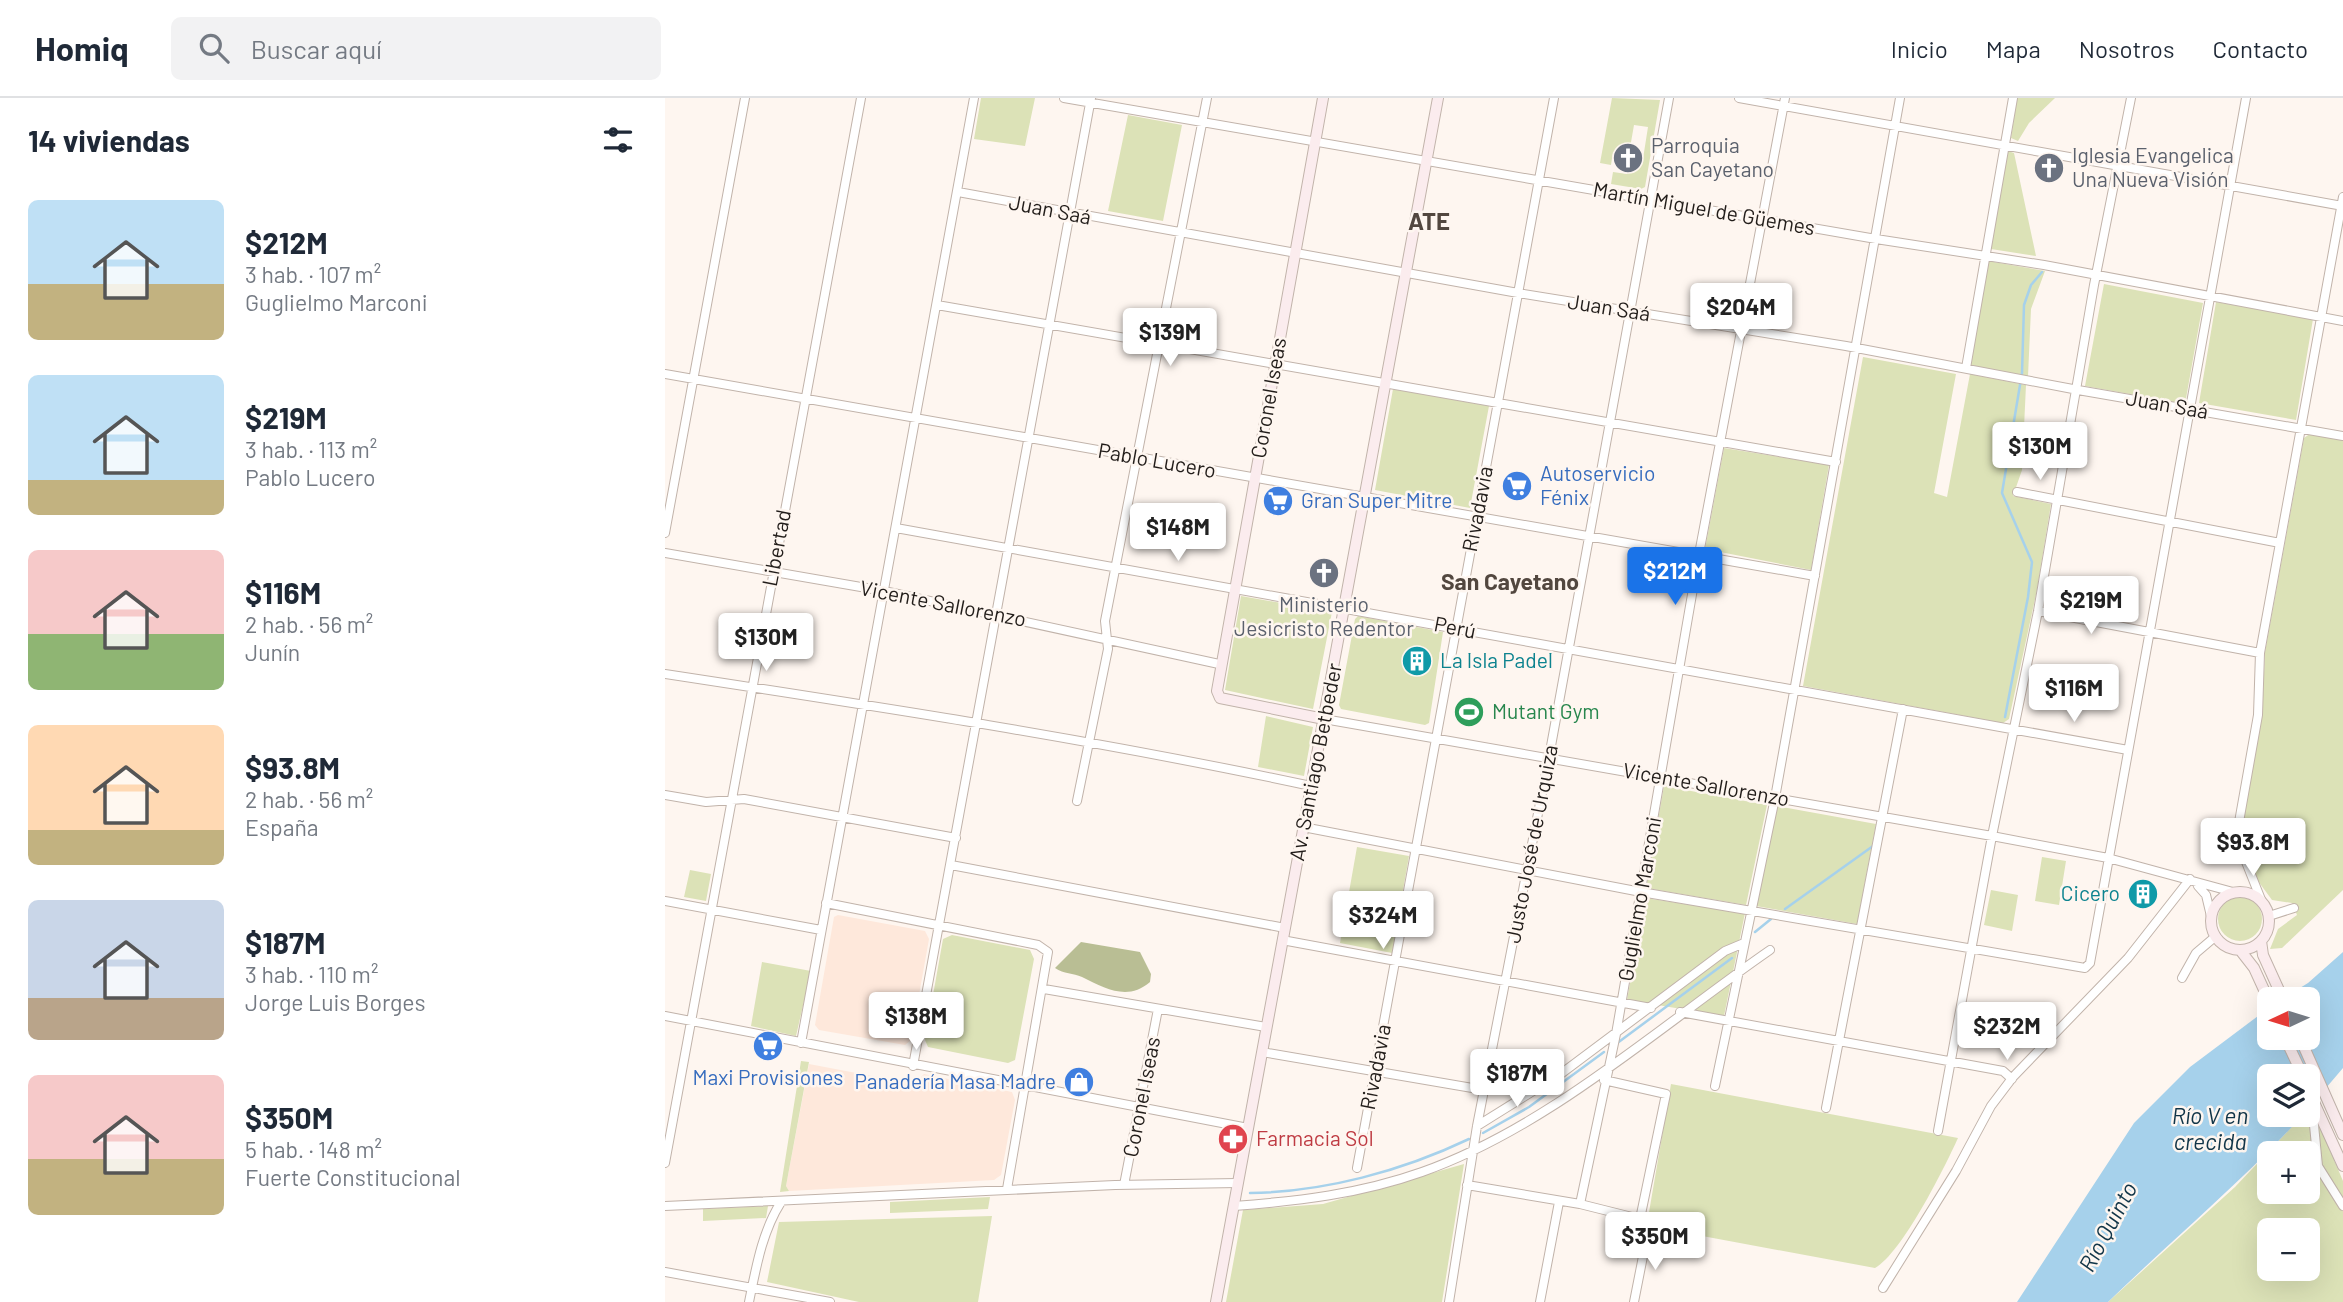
<!DOCTYPE html>
<html lang="es">
<meta charset="utf-8">
<style>
:root{--surface:#fff;--page:#f2f2f3;--text:#1f2937;--muted:#747a83;--line:#e0e1e3;--accent:#1a73e8}
body{margin:0;font-family:Barlow,sans-serif;background:var(--page);color:var(--text);height:100vh;display:flex;flex-direction:column;font-size:26px;white-space:nowrap}
*{box-sizing:border-box;margin:0}
p{font-size:23px;color:var(--muted)}
.icon{flex:none;width:38px;height:38px;fill:none;stroke:currentColor;stroke-width:2;stroke-linecap:round;stroke-linejoin:round}
.map{position:relative;flex:1;overflow:hidden}
.details{display:flex;flex-direction:column;background:var(--surface);width:665px}
.details>*{flex:none}
.needle{width:46px;rotate:266deg}
.controls{position:absolute;left:1592px;top:889px;display:grid;gap:14px}
.controls a{display:grid;place-items:center;width:63px;height:63px;border-radius:10px;background:var(--surface);box-shadow:0 7px 28px #0002;font-size:35px}
.price{position:absolute;translate:-50% -60px;padding:0 16px;border-radius:7px;background:#fff;color:#222;font-size:23px;line-height:46px;filter:drop-shadow(0 2px 4px #0008)}
.price::after{content:'';position:absolute;left:50%;top:42px;width:21px;height:16px;margin-left:-10px;background:inherit;clip-path:polygon(0 0,100% 0,50% 100%)}
.price.selected{background:var(--accent);color:#fff}
ul{padding:0;list-style:none}
li{display:flex;align-items:center;gap:21px;height:175px;padding:0 28px}
li span{display:grid;place-items:center;flex:none;width:196px;height:140px;border-radius:10px;color:#555}
li>.icon{margin-inline-start:auto}
span .icon{width:84px;height:84px;fill:#fffc;stroke-width:1}
li b{font-size:30px}
h2{display:flex;justify-content:space-between;align-items:center;height:84px;padding:0 28px;font-size:30px}
header{display:flex;align-items:center;gap:42px;box-sizing:border-box;height:98px;padding:0 35px;background:var(--surface);border-bottom:2px solid var(--line)}
header strong{font-size:33px}
nav{display:flex;gap:38px;margin-inline-start:auto;font-size:24px}
.search{width:490px;height:63px;background:var(--page);display:flex;align-items:center;gap:18px;box-sizing:border-box;padding:0 24px;border-radius:10px;color:var(--muted);font-size:26px}
main{display:flex;flex:1;min-height:0}
.map>svg:first-child{display:block}
</style>
<header>
<strong>Homiq</strong>
<div class="search"><svg class="icon" aria-label="search" viewBox="0 0 24 24"><circle cx="10" cy="10" r="6"/><path d="M15 15l6 6"/></svg>Buscar aquí</div>
<nav><a>Inicio</a><a>Mapa</a><a>Nosotros</a><a>Contacto</a></nav>
</header>
<main>
<section class="details">
<h2>14 viviendas<svg class="icon" aria-label="filters" viewBox="0 0 24 24"><path d="M4 7h16M4 17h16"/><circle cx="9" cy="7" r="2"/><circle cx="15" cy="17" r="2"/></svg></h2>
<ul>
<li><span style="background:linear-gradient(#bfe0f5 60%,#c2b280 0)"><svg class="icon" aria-label="home" viewBox="0 0 24 24"><path d="M3 11l9-7 9 7M6 9v11h12V9"/></svg></span><div><b>$212M</b><p>3 hab. · 107 m²</p><p>Guglielmo Marconi</p></div></li>
<li><span style="background:linear-gradient(#bfe0f5 75%,#c2b280 0)"><svg class="icon" aria-label="home" viewBox="0 0 24 24"><path d="M3 11l9-7 9 7M6 9v11h12V9"/></svg></span><div><b>$219M</b><p>3 hab. · 113 m²</p><p>Pablo Lucero</p></div></li>
<li><span style="background:linear-gradient(#f6c9c9 60%,#8fb573 0)"><svg class="icon" aria-label="home" viewBox="0 0 24 24"><path d="M3 11l9-7 9 7M6 9v11h12V9"/></svg></span><div><b>$116M</b><p>2 hab. · 56 m²</p><p>Junín</p></div></li>
<li><span style="background:linear-gradient(#ffd9b3 75%,#c2b280 0)"><svg class="icon" aria-label="home" viewBox="0 0 24 24"><path d="M3 11l9-7 9 7M6 9v11h12V9"/></svg></span><div><b>$93.8M</b><p>2 hab. · 56 m²</p><p>España</p></div></li>
<li><span style="background:linear-gradient(#c9d6e8 70%,#b9a48a 0)"><svg class="icon" aria-label="home" viewBox="0 0 24 24"><path d="M3 11l9-7 9 7M6 9v11h12V9"/></svg></span><div><b>$187M</b><p>3 hab. · 110 m²</p><p>Jorge Luis Borges</p></div></li>
<li><span style="background:linear-gradient(#f6c9c9 60%,#c2b280 0)"><svg class="icon" aria-label="home" viewBox="0 0 24 24"><path d="M3 11l9-7 9 7M6 9v11h12V9"/></svg></span><div><b>$350M</b><p>5 hab. · 148 m²</p><p>Fuerte Constitucional</p></div></li>
</ul>
</section>
<div class="map">
<svg width="1678" height="1204" viewBox="0 0 1678 1204">
<rect width="100%" height="100%" fill="#fef6f0"/>
<path fill="#fee8db" d="M173,817L260,833L264,841L246,942L240,947L154,932L150,927L169,819Z
M144,966L249,986L259,976L347,994L350,1002L336,1077L329,1082L124,1093L121,1088Z"/>
<path fill="#dce2b7" fill-rule="evenodd" d="M316,0H370L360,48L309,41Z
M947,0L995,2L980,89L976,91L946,86L948,74L962,76L964,65L977,67L983,29L969,27L965,50L958,49L956,55L948,54L946,67L935,65Z
M1352,0H1390L1364,25L1353,43L1346,40Z
M463,17L517,27L498,123L443,113Z
M1343,53L1349,55L1371,158L1326,151Z
M1323,163L1380,173L1366,211L1363,278L1305,267Z
M1439,186L1538,205L1520,306L1420,288Z
M1551,204L1648,221L1631,322L1534,305Z
M1198,259L1291,276L1269,395L1282,399L1305,276L1361,287L1357,372L1348,398L1386,406L1372,492L1344,621L1338,625L1138,588Z
M728,291L824,308L805,410L710,392Z
M1646,335L1678,341V792L1617,850L1605,851L1613,831L1632,817L1627,805L1607,802L1593,783L1587,766L1581,748L1579,714L1597,618L1600,554L1639,340Z
M1059,350L1164,367L1146,472L1040,451Z
M576,498L667,514L648,611L560,592Z
M693,518L778,534L764,625L760,627L676,611L674,607L690,521Z
M601,618L648,629L639,678L593,669Z
M999,688L1102,707L1081,807L981,790Z
M1112,708L1211,726L1192,826L1091,808Z
M692,749L744,758L727,855L675,845Z
M1377,759L1401,763L1394,807L1370,803Z
M25,772L46,776L41,803L19,799Z
M1326,792L1353,797L1347,833L1319,827Z
M1553 821a22 22 0 1 1 44 0a22 22 0 1 1-44 0Z
M980,800L1080,815L1059,918L962,902Z
M287,837L365,852L369,861L350,962L343,965L263,949L260,942L278,841Z
M97,864L146,873L131,938L86,928Z
M136,963L144,964L121,1088L124,1093L115,1094Z
M1006,986L1293,1040C1279,1071 1237,1155 1210,1170L989,1129L983,1120Z
M1646,1008L1678,1083V1204H1443L1570,1089L1638,1017H1643ZM1605,1055H1643V1094H1605ZM1605,1132H1643V1171H1605Z
M799,1066L777,1204H561L578,1112L658,1106Z
M325,1099L323,1111L225,1115V1104Z
M103,1108L101,1120L38,1123V1111Z
M327,1118L313,1204H194L102,1184L114,1124Z"/>
<path fill="#b9be94" d="M416,844L475,854L486,876L485,884C463,903 441,891 417,879C408,875 399,876 390,870Z"/>
<path fill="#a6d1eb" d="M1678,854V970L1643,1011V978H1605V1017H1638C1577,1084 1508,1141 1443,1204H1352L1469,1025L1525,969L1605,909V940H1643V901H1617L1643,885Z"/>
<g fill="none" stroke-linecap="round" stroke-linejoin="round">
<path stroke="#a6d1eb" stroke-width="2.5" d="M1340,619L1363,499L1367,464L1337,395L1357,275L1359,207L1366,187L1377,174
M1120,811L1208,748
M1090,834L1106,821
M951,946L1067,860
M818,1035L864,1009L939,954
M585,1095C659,1094 737,1073 804,1041"/>
<g stroke="#c1b3aa" stroke-width="10">
<path id="street" d="M399,0L1211,141L1379,167L1678,223
M1074,0L1678,108
M293,94L853,195L1181,248L1413,292L1678,338
M272,207L1171,364
M1301,270L1348,0
M0,276L1150,478
M1352,394L1615,445
M231,430L1463,652
M0,435L80,0
M0,455L219,493L554,566
M1373,513L1595,555
M0,576C216,609 432,642 646,688
M659,621L1327,738L1443,760L1568,794
M0,697L41,704L79,701L291,740
M412,703L443,551L440,523L542,0
M638,729L976,794L1420,870L1425,865L1581,0
M286,767L620,830
M1533,788L1541,797L1546,818
M0,803L156,832
M1597,804L1579,759L1574,724L1593,617L1595,555L1678,99
M161,805L373,847L383,854L342,1091
M1604,818L1629,810
M617,842L986,910
M1517,880L1531,855L1551,838
M379,891L601,929
M1015,914L1338,973L1347,981
M0,918L583,1030
M136,945L309,0
M597,954L819,992
M248,968L426,0
M939,982L1001,996L975,1121L982,1138L969,1204
M1050,988L1110,700L1235,0
M1161,1010L1238,611
M1648,1017L1653,1068L1678,1108
M812,1028L897,975L1060,853L1079,845
M1273,1033L1327,738L1373,513L1429,187L1466,0
M0,1065L196,0
M692,1070L889,0
M459,1087L493,911
M802,1087L915,1106L975,1121
M915,1106L951,936L1034,456L1120,0
M0,1108L450,1087L573,1085
M569,1108C634,1103 695,1096 757,1074C884,1029 995,928 1105,852
M0,1174L165,1204
M1218,1190L1291,1073L1326,1008L1348,979L1463,860L1525,781
M84,1204C91,1170 97,1134 116,1104
M784,1204L812,1028L884,659L1004,0
M875,1204L894,1104"/>
</g>
<g stroke="#c1b3aa" stroke-width="12">
<path id="secondary" d="M658,0L552,593L555,600L659,621
M1546 823a29 29 0 1 1 58 0a29 29 0 1 1-58 0Z
M1596,843L1598,857L1618,901
M1575,852L1589,870L1605,905
M1620,940L1638,978
M1635,940L1678,1037
M1643,991L1678,1068
M551,1204L773,0"/>
</g>
<use href="#street" stroke="#fff" stroke-width="8"/>
<use href="#secondary" stroke="#fbecee" stroke-width="10"/>
</g>
<defs>
<g id="church-disc" transform="scale(1.575)"><circle r="9.5" fill="#6b7280" stroke="#fef6f0"/><path d="M-1.2-6h2.4v3.5h3.3v2.4h-3.3V6h-2.4V-.1h-3.3v-2.4h3.3Z" fill="#fff"/></g>
<g id="supermarket-disc" transform="scale(1.575)"><circle r="9.5" fill="#3f7fe0" stroke="#fef6f0"/><path d="M-6-5.5h2.5l.6 2H6L4.5 2H-2.5L-4.4-4H-6ZM-1.5 3.2a1.3 1.3 0 1 0 .1 0ZM3 3.2a1.3 1.3 0 1 0 .1 0Z" fill="#fff"/></g>
<g id="building-disc" transform="scale(1.575)"><circle r="9.5" fill="#0f9aa8" stroke="#fef6f0"/><path d="M-4-6H4V6H1V3H-1V6H-4ZM-2.5-4.3h1.7v1.8h-1.7ZM.8-4.3h1.7v1.8H.8ZM-2.5-1h1.7V.8h-1.7ZM.8-1h1.7V.8H.8Z" fill="#fff"/></g>
<g id="stadium-disc" transform="scale(1.575)"><circle r="9.5" fill="#2e9e5b" stroke="#fef6f0"/><path d="M0-5a6.5 5 0 1 0 0 10a6.5 5 0 1 0 0-10ZM-3.5-1.8h7v3.6h-7Z" fill="#fff"/></g>
<g id="shop-disc" transform="scale(1.575)"><circle r="9.5" fill="#3f7fe0" stroke="#fef6f0"/><path d="M-5-2.5h2.3a2.7 3.5 0 0 1 5.4 0H5L5.5 6h-11ZM-1.5-2.5h3a1.5 2.3 0 0 0-3 0Z" fill="#fff"/></g>
<g id="pharmacy-disc" transform="scale(1.575)"><circle r="9.5" fill="#e0444e" stroke="#fef6f0"/><path d="M-2-6h4v4h4v4h-4v4h-4v-4h-4v-4h4Z" fill="#fff"/></g>
</defs>
<g fill-rule="evenodd">
<use href="#church-disc" x="963" y="60"/>
<use href="#church-disc" x="1384" y="70"/>
<use href="#supermarket-disc" x="852" y="388"/>
<use href="#supermarket-disc" x="613" y="403"/>
<use href="#church-disc" x="659" y="475"/>
<use href="#building-disc" x="752" y="563"/>
<use href="#stadium-disc" x="804" y="614"/>
<use href="#building-disc" x="1478" y="796"/>
<use href="#supermarket-disc" x="103" y="948"/>
<use href="#shop-disc" x="414" y="984"/>
<use href="#pharmacy-disc" x="568" y="1041"/>
</g>
<g text-anchor="middle" stroke-width="5" stroke-linejoin="round" paint-order="stroke">
<g font-size="21" fill="#5b616d" stroke="#fef6f0" text-anchor="start">
<text x="986" y="55">Parroquia<tspan x="986" dy="24">San Cayetano</tspan></text>
<text x="1407" y="65">Iglesia Evangelica<tspan x="1407" dy="24">Una Nueva Visión</tspan></text>
<text x="659" y="514" text-anchor="middle">Ministerio<tspan x="659" dy="24">Jesicristo Redentor</tspan></text>
</g>
<g font-size="21" fill="#221d1a" stroke="#fef6f0">
<text transform="translate(1039 111) rotate(10)" y="7">Martín Miguel de Güemes</text>
<text transform="translate(385 112) rotate(11)" y="7">Juan Saá</text>
<text transform="translate(944 210) rotate(9)" y="7">Juan Saá</text>
<text transform="translate(604 300) rotate(-80)" y="7">Coronel Iseas</text>
<text transform="translate(1502 307) rotate(10)" y="7">Juan Saá</text>
<text transform="translate(492 363) rotate(10)" y="7">Pablo Lucero</text>
<text transform="translate(813 411) rotate(-79)" y="7">Rivadavia</text>
<text transform="translate(112 450) rotate(-79)" y="7">Libertad</text>
<text transform="translate(278 506) rotate(11)" y="7">Vicente Sallorenzo</text>
<text transform="translate(790 530) rotate(11)" y="7">Perú</text>
<text transform="translate(651 664) rotate(-79)" y="7">Av. Santiago Betbeder</text>
<text transform="translate(1041 687) rotate(10)" y="7">Vicente Sallorenzo</text>
<text transform="translate(867 746) rotate(-79)" y="7">Justo José de Urquiza</text>
<text transform="translate(975 801) rotate(-80)" y="7">Guglielmo Marconi</text>
<text transform="translate(711 969) rotate(-79)" y="7">Rivadavia</text>
<text transform="translate(477 999) rotate(-79)" y="7">Coronel Iseas</text>
</g>
<g font-size="21" fill="#366cbe" stroke="#fef6f0" text-anchor="start">
<text x="875" y="383">Autoservicio<tspan x="875" dy="24">Fénix</tspan></text>
<text x="636" y="410">Gran Super Mitre</text>
<text x="103" y="987" text-anchor="middle">Maxi Provisiones</text>
<text x="391" y="991" text-anchor="end">Panadería Masa Madre</text>
</g>
<g font-size="21" fill="#0d838f" stroke="#fef6f0" text-anchor="start">
<text x="775" y="570">La Isla Padel</text>
<text x="1455" y="803" text-anchor="end">Cicero</text>
</g>
<g font-size="21" fill="#27864d" stroke="#fef6f0" text-anchor="start">
<text x="827" y="621">Mutant Gym</text>
</g>
<g font-size="21" fill="#be3a42" stroke="#fef6f0" text-anchor="start">
<text x="591" y="1048">Farmacia Sol</text>
</g>
<g font-size="23" font-weight="bold" fill="#52473f" stroke="#fef6f0">
<text x="845" y="492">San Cayetano</text>
</g>
<g font-size="23" font-style="italic" fill="#113548" stroke="#fef6f0">
<text x="1545" y="1026">Río V en<tspan x="1545" dy="26">crecida</tspan></text>
<text transform="translate(1443 1129) rotate(-62)" y="8">Río Quinto</text>
</g>
<g font-size="24" font-weight="bold" fill="#52473f" stroke="#fef6f0">
<text x="764" y="132">ATE</text>
</g>
</g>
</svg>
<div class="controls">
<a><svg class="needle" viewBox="-14 -14 28 28"><path d="M0-13l5 13h-10z" fill="#e53935"/><path d="M0 13l5-13h-10z" fill="#747a83"/></svg></a>
<a><svg class="icon" aria-label="layers" viewBox="0 0 24 24"><path d="M12 4l9 5-9 5-9-5zM3 14l9 5 9-5"/></svg></a>
<a>+</a>
<a>−</a>
</div>
<b class="price" style="left:1076px;top:245px">$204M</b>
<b class="price" style="left:505px;top:270px">$139M</b>
<b class="price" style="left:1375px;top:384px">$130M</b>
<b class="price" style="left:513px;top:465px">$148M</b>
<b class="price selected" style="left:1010px;top:509px">$212M</b>
<b class="price" style="left:1426px;top:538px">$219M</b>
<b class="price" style="left:101px;top:575px">$130M</b>
<b class="price" style="left:1409px;top:626px">$116M</b>
<b class="price" style="left:1588px;top:780px">$93.8M</b>
<b class="price" style="left:718px;top:853px">$324M</b>
<b class="price" style="left:251px;top:954px">$138M</b>
<b class="price" style="left:1342px;top:964px">$232M</b>
<b class="price" style="left:852px;top:1011px">$187M</b>
<b class="price" style="left:990px;top:1174px">$350M</b>
</div>
</main>
